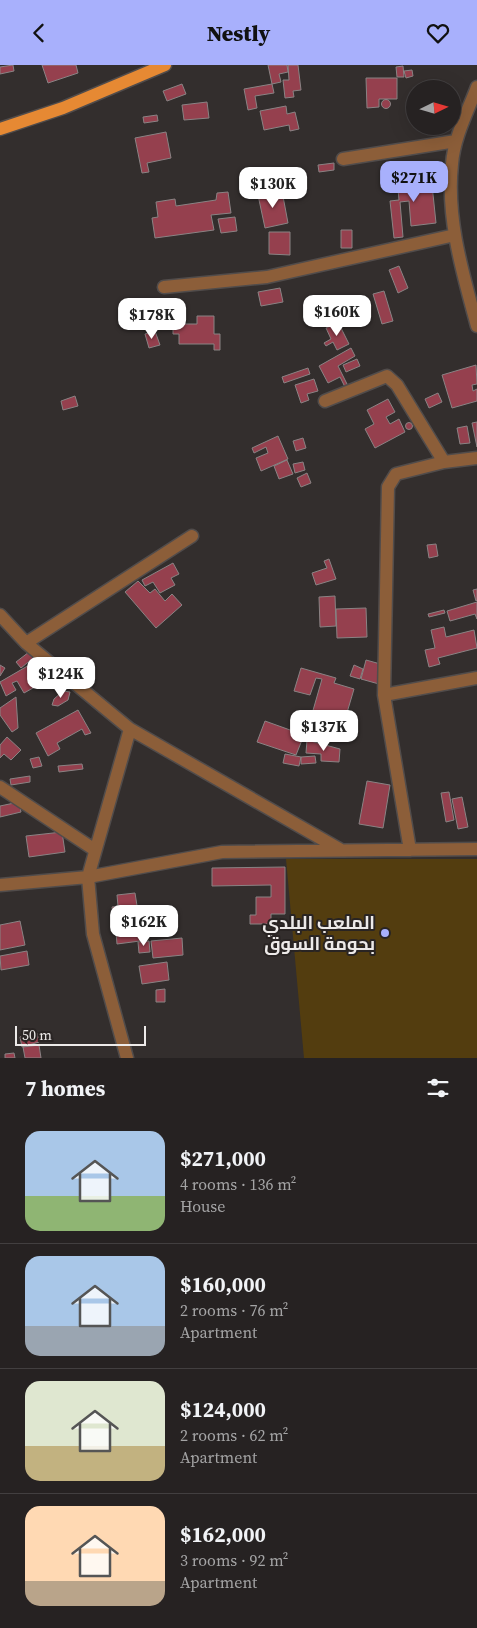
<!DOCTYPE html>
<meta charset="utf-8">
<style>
:root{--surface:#262222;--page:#322f2f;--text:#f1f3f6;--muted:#a4a4a5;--line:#423f40;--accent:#a8b0fc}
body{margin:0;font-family:"Source Serif 4",Cairo,serif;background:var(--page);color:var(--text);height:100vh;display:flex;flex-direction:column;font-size:19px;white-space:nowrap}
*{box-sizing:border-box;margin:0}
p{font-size:16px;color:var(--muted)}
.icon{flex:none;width:28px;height:28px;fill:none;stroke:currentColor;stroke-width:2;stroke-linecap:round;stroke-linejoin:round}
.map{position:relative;height:993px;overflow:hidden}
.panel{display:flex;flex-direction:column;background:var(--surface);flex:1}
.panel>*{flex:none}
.needle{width:32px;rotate:85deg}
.tools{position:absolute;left:406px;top:15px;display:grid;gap:10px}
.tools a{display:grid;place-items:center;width:55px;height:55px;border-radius:50%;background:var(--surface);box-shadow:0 5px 20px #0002,0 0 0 1px var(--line);font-size:25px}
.scale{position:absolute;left:15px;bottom:12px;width:131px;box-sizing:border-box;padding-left:5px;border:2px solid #edeae9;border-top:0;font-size:14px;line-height:18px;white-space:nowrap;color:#edeae9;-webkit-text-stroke:4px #292423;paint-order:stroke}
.price{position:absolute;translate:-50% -42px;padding:0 11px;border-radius:10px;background:#fff;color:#222;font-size:16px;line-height:32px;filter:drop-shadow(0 1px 2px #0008)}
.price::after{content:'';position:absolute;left:50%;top:30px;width:15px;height:11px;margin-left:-8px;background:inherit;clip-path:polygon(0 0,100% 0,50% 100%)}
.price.current{background:var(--accent);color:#111}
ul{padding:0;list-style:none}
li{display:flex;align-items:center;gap:15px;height:125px;padding:0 25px}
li+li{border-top:1px solid var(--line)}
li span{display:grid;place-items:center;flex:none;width:140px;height:100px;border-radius:15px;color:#555}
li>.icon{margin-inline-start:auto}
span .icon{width:60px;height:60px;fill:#fffc;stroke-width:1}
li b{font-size:21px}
h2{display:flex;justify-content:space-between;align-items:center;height:60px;padding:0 25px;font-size:21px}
header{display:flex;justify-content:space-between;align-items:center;height:65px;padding:0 25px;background:var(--accent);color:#111;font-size:22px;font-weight:800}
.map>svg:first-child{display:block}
</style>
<header><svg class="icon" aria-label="back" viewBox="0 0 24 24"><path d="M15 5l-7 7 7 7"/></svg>Nestly<svg class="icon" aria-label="heart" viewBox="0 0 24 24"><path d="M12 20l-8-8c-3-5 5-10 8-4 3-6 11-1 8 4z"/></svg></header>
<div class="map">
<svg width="477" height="993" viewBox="0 0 477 993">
<rect width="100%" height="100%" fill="#332e2d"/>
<path fill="#533d0f" d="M286,794H477V993H304Z"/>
<path fill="#95404e" stroke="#8a8384" d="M13,0L14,6L0,9V2Z
M42,0H76L78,8L48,18Z
M268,0H287L288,7L279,9L281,17L272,19Z
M288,0H298L301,25L293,26L294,32L285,33L283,15H289Z
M403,1L404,12H397L396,2Z
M412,5L413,11L406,13L404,6Z
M366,13H397V34H379V42L367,43Z
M182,19L186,29L167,36L163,26Z
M272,19L274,28L255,31L257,43L248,45L244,24Z
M381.5 39a4.5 4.5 0 1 1 9 0a4.5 4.5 0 1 1-9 0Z
M207,37L209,53L184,55L182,40Z
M286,41L287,49L295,47L299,64L290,66L289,60L264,65L260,46Z
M157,50L158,56L144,58L143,52Z
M452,52L458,53L456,63L441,61H452Z
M166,67L171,93L147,98L149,107L142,108L135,73Z
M334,98V105L319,107L318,100Z
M414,100L415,110L397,112L396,102Z
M431,110L436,158L411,161L409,136L400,137L403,172L394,173L390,136L399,135L397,114Z
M282,126L288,158L265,163L258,130Z
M228,127L231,148L211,150L214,165L155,173L152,153L158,152L156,137L175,134L176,141L216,135L217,128Z
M235,152L237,166L221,168L218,154Z
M341,165H352V183H341Z
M269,167H290V190L269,189Z
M399,201L408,223L398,228L389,205Z
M280,223L283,237L261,241L258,227Z
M384,226L393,256L382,259L373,229Z
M197,251H214V269H220V285H214V279H179V269H173V259H197Z
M338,257L349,279L337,285L333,277L326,281L324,278L331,274L326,263Z
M155,266L160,280L149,283L145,269Z
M351,283L355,291L338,301L348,321L345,322L340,312L328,318L319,301Z
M357,294L360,301L346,307L343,300Z
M476,300L477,319L472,320L473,326L477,324V336L452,343L442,310Z
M308,303L310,309L284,318L282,312Z
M314,314L318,326L307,329L309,335L301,338L295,320Z
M438,328L442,337L429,343L425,334Z
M75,331L78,341L63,345L61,336Z
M388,334L395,347L386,352L390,359L399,354L405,367L375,383L365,364L374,359L367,345Z
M477,357V382L472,358Z
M405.5 361a3.5 3.5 0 1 1 7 0a3.5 3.5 0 1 1-7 0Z
M467,361L470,378L460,379L457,363Z
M278,371L288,394L261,406L256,393L268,388L266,382L254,388L252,383Z
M303,373L306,383L296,386L293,376Z
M287,395L293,409L279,414L274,401Z
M303,397L305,405L295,408L293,399Z
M307,408L311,418L301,422L297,413Z
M436,479L438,491L429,493L427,480Z
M329,494L336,514L316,520L312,508L327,503L324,496Z
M173,498L179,509L171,513L175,520L160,528L153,517L145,521L142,515Z
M138,516L150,528L155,524L165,536L172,529L182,540L156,563L125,527Z
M477,524V535L476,536L473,525Z
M335,531L336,561L320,562L319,532Z
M477,537V554L475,549L450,556L447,546Z
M366,543L367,572L337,573L336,544Z
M444,545L445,548L429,552L428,549Z
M444,562L446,572L474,565L477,583L438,593L440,599L429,602L425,585L435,583L431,565Z
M29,587L33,593L21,603L16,597Z
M366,595L384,600L379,619L361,614Z
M31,599L42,618L24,628L17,616L12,618L16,625L6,631L0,617Z
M0,600L5,603L0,611Z
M354,600L363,604L360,614L350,611Z
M301,603L336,613L334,618L354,624L346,651L337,648L335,656L312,649L322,614L316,613L310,630L294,626Z
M63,626L70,627L68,635L58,641L52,640L54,634Z
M16,632L18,663L12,667L0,650V643Z
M78,645L91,668L85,670L82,664L57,678L60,684L48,691L36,668Z
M265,656L304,670L296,690L257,677Z
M7,672L21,685L11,695L4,689L0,693V680Z
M307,675L340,684L339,697L321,696V689L306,688Z
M285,689L301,692L299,701L283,698Z
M315,691L316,698L301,699V692Z
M39,692L42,701L33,703L30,694Z
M82,699L83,704L59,707L58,701Z
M30,711V717L11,720L10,714Z
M367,716L390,720L383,763L359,759Z
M449,727L454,755L446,757L441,728Z
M462,732L468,762L458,764L452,734Z
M19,737L21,747L0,752V741Z
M62,767L65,787L29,792L26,771Z
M285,802V849H271V859H250V850H256V832H271V820L212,821V803Z
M135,828L138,847L113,850L112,842L118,841L117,830Z
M138,853L140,876L117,879L115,855Z
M20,856L25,880L0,885V860Z
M182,873L183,890L153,893L151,876Z
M149,876L150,887L139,888L138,877Z
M27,886L29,900L1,905L0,891Z
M167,897L169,915L142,919L139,901Z
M165,924V937H156V925Z
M37,968L39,977L22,982L20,972Z
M39,980L41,993H25L23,982Z
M14,988L15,993H5V989Z"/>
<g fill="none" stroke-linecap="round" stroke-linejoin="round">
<g stroke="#514c4b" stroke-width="15">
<path id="minor" d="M477,22C468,46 454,72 452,99C446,154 463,209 477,261
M343,94L456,76
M164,222L267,212L455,170
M325,336L387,311L397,320L444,397
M0,550L26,578L130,664L341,785
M26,578L192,471
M384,630L477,613
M0,722L95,785
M410,785L384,630L388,422L396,409L444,397L477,393
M0,820L88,812L222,787L477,784
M127,993L93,869L88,812L130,664"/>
</g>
<g stroke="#514c4b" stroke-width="15">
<path id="major" d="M0,64L63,43L165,0"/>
</g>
<use href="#minor" stroke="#8c5e39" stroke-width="12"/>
<use href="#major" stroke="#e68933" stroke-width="12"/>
</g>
<circle fill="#a8b0fc" stroke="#292423" stroke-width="2" cx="385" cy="868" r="5"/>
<g text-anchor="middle" stroke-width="4" stroke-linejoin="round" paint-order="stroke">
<g font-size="18" font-weight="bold" fill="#edeae9" stroke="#292423" text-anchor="end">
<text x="375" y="864">الملعب البلدي<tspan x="375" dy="21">بحومة السوق</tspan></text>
</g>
</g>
</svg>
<div class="tools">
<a><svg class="needle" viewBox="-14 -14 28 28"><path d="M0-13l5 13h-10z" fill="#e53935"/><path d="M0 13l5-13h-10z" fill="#a4a4a5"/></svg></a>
</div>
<div class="scale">50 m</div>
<b class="price current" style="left:414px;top:138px">$271K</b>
<b class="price" style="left:273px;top:144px">$130K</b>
<b class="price" style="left:337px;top:272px">$160K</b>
<b class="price" style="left:152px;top:275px">$178K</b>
<b class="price" style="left:61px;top:634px">$124K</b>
<b class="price" style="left:324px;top:687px">$137K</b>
<b class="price" style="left:144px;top:882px">$162K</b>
</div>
<section class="panel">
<h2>7 homes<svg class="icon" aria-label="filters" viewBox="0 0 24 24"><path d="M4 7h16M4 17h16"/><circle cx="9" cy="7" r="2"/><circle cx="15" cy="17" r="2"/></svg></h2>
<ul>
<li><span style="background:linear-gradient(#a9c7e8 65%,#8fb573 0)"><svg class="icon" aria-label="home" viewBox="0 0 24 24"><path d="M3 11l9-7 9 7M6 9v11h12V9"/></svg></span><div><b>$271,000</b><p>4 rooms · 136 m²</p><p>House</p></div></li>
<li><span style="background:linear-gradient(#a9c7e8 70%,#9aa5b1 0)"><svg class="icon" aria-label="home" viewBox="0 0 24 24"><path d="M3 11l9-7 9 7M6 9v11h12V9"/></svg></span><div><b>$160,000</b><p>2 rooms · 76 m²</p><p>Apartment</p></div></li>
<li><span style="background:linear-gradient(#dfe7d0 65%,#c2b280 0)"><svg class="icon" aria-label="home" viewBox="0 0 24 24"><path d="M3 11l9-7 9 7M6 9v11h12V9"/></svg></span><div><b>$124,000</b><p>2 rooms · 62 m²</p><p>Apartment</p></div></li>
<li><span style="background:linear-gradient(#ffd9b3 75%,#b9a48a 0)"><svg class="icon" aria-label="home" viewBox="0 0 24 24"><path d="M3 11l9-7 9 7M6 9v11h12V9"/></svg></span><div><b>$162,000</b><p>3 rooms · 92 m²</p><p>Apartment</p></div></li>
</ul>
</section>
